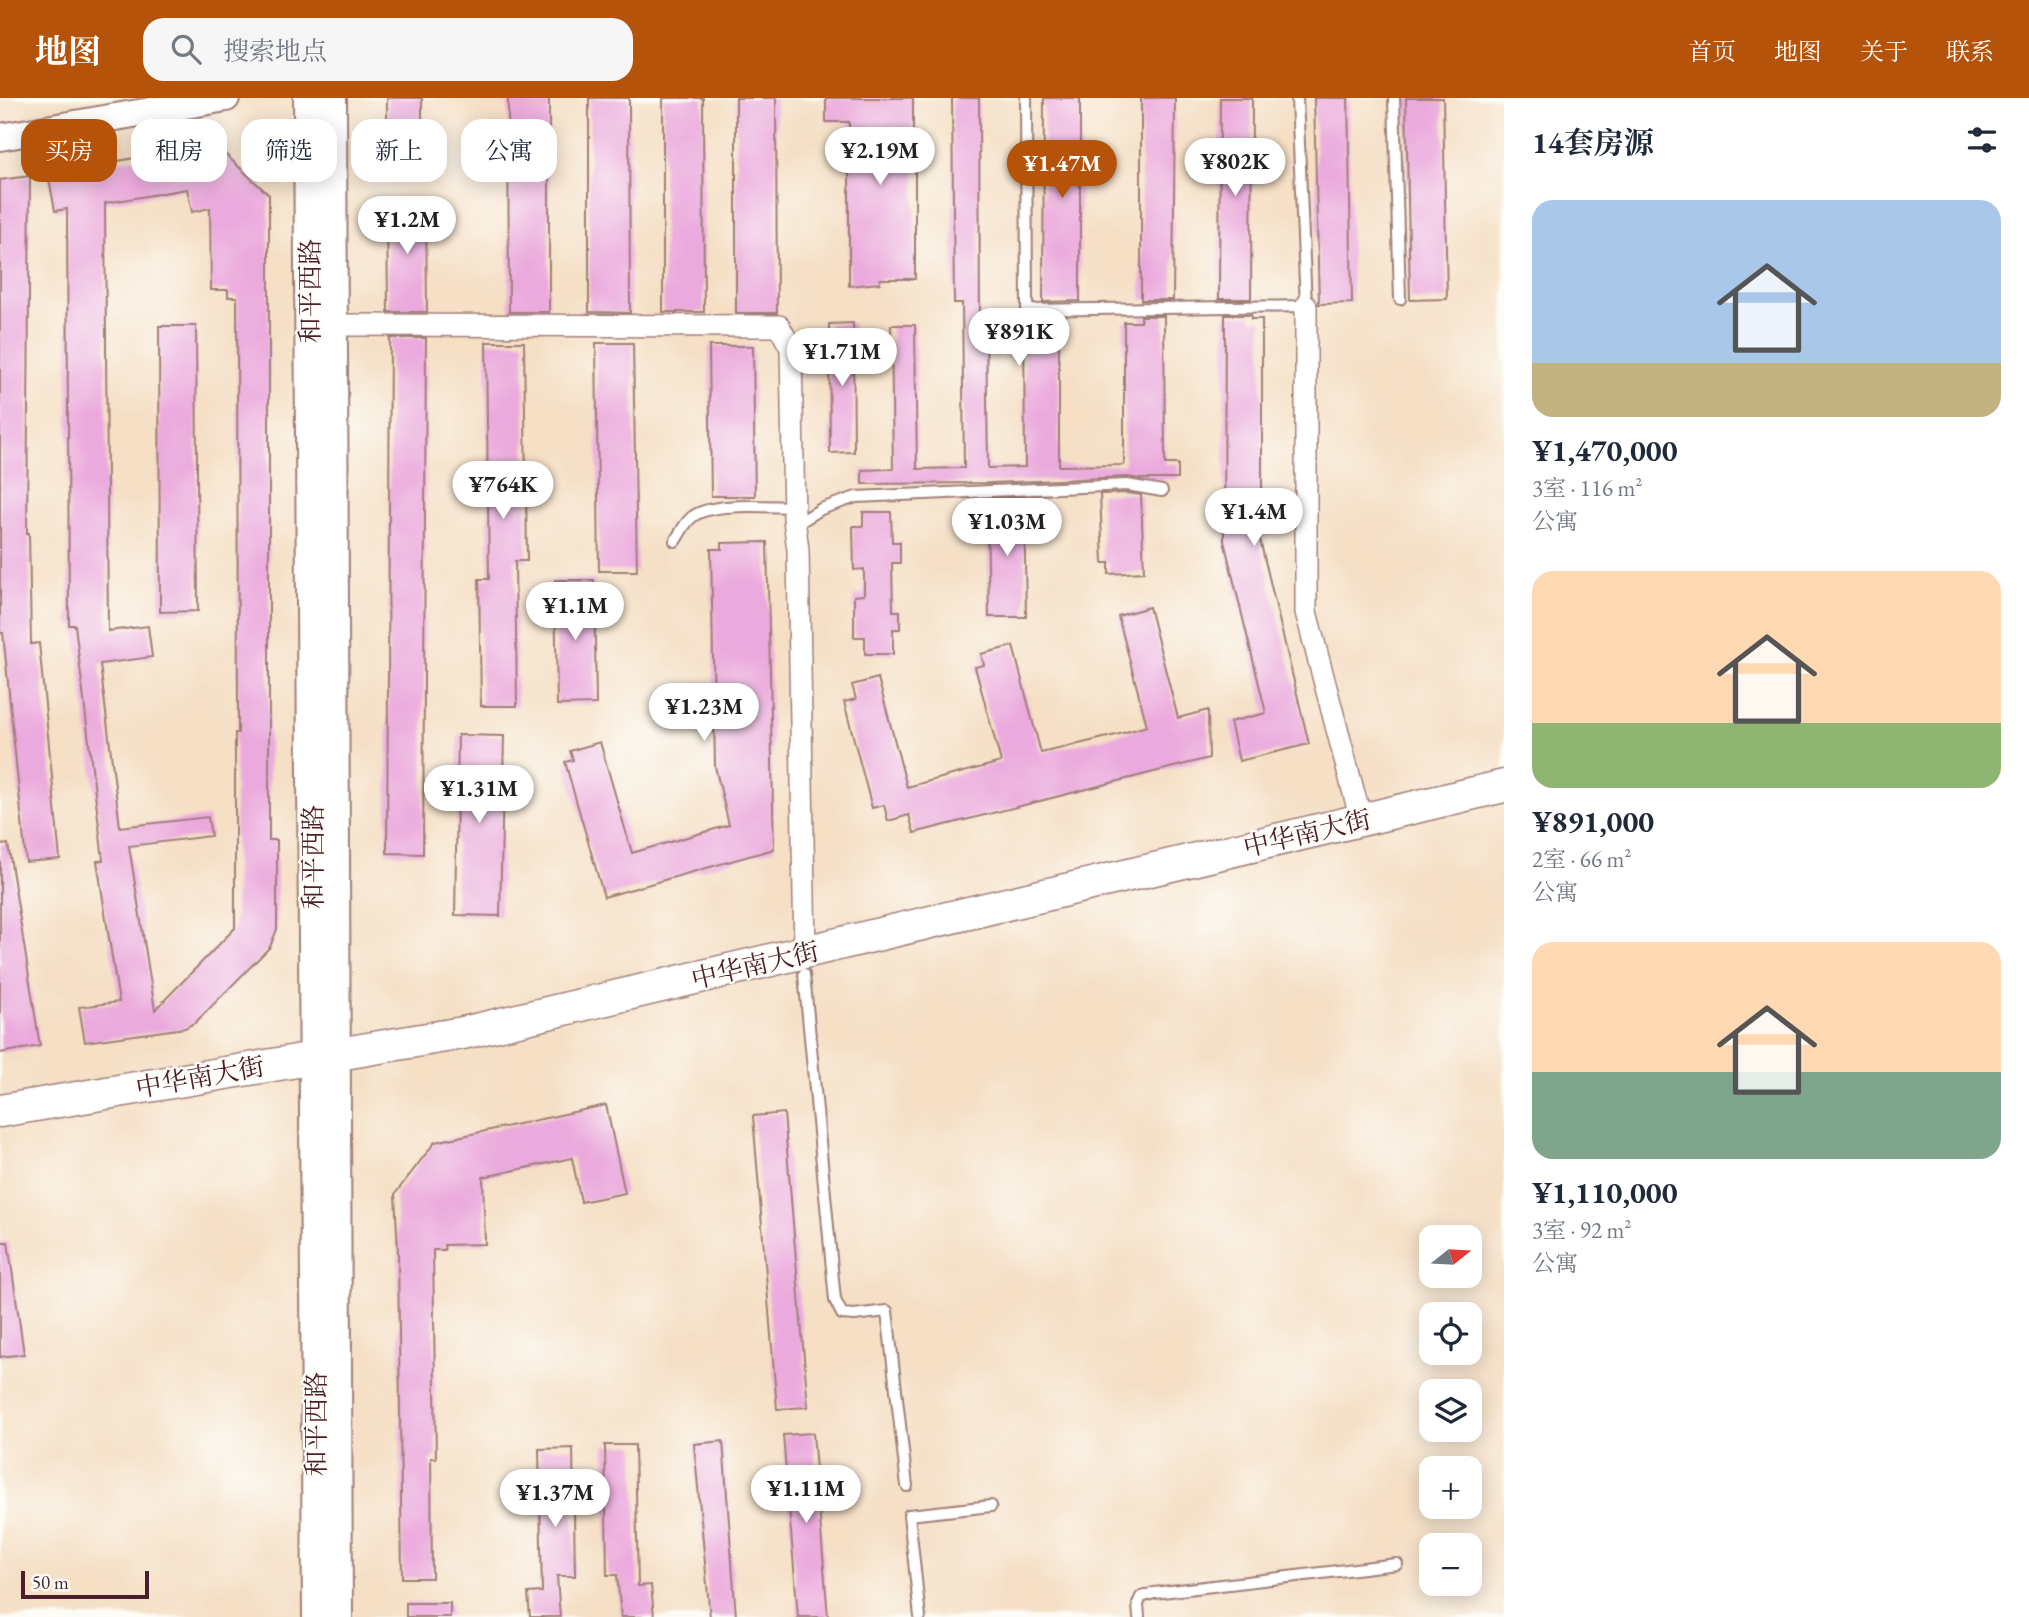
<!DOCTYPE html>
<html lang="zh">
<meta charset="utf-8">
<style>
:root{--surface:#fff;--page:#f6f6f7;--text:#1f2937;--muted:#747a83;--accent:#b45309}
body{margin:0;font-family:"EB Garamond","Noto Serif SC",serif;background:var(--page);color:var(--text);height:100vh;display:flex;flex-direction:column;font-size:26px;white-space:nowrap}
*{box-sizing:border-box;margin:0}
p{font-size:23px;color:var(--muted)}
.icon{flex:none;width:38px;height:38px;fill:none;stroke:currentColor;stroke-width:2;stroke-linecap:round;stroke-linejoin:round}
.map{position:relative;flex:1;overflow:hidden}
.sheet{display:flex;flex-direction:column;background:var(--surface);width:525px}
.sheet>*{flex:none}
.hud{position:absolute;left:21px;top:21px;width:665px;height:63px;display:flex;gap:14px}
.needle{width:46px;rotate:72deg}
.tools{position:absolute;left:1419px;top:1127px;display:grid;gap:14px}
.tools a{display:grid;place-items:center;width:63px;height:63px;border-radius:14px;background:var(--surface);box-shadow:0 4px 18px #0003;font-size:35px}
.scale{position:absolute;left:21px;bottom:18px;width:128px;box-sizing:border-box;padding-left:7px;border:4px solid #4a1f2b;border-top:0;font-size:19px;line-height:24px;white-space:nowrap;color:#4a1f2b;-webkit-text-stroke:5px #fdfcf7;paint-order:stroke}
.price{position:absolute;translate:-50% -60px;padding:0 16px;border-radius:24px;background:#fff;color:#222;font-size:23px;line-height:46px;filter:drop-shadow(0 2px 4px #0008)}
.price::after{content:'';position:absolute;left:50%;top:42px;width:21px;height:16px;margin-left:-10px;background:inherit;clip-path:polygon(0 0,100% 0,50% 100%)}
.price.current{background:var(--accent);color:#fff}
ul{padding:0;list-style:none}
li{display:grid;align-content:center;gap:14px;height:371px;padding:0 28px}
li span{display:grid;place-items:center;height:217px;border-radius:21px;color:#555}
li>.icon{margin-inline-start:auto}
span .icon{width:126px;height:126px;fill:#fffc;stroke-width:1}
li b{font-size:30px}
h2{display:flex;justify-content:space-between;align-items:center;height:84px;padding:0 28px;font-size:30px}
.pill{padding:0 24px;border-radius:21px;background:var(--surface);box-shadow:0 4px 18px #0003;font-size:24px;line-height:63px}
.pill.current{background:var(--accent);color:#fff}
header{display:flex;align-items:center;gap:42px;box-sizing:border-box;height:98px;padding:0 35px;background:var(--accent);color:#fff}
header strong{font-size:33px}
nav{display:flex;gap:38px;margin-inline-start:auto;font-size:24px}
.search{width:490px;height:63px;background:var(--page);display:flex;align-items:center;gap:18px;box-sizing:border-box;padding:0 24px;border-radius:21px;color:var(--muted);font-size:26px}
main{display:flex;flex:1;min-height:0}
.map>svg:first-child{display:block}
</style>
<header>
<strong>地图</strong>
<div class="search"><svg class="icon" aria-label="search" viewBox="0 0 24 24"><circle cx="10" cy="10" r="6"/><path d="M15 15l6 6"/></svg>搜索地点</div>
<nav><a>首页</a><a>地图</a><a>关于</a><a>联系</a></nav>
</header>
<main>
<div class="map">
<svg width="1504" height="1519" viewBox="0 0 1504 1519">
<rect width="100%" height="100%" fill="#fdfcf7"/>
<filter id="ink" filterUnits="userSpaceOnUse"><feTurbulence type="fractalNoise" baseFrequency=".0143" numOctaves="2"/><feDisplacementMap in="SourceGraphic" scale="14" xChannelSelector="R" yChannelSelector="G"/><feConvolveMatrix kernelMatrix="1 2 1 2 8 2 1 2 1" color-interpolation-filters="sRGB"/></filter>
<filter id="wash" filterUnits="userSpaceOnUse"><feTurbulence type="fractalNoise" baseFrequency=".00686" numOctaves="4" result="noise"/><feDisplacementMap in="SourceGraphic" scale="28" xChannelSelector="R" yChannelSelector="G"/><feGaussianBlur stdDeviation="1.57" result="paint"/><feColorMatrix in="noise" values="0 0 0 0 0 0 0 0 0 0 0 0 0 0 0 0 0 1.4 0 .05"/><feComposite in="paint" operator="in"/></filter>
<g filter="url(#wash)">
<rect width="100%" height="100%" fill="#f5dfc5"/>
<g id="blocks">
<path fill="#ebaadd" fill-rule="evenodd" d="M387,0H422V76H387Z
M508,0H549V214H509Z
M589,0H629L630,215L589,214Z
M663,0H703L704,214H663Z
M736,0H776L777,215H736Z
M826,0H913V34H915V181H880V185L849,188V24H826Z
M952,0H979L980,229H986L988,370L1025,369L1024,225H1043V220L1059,219V368L1124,367V224H1141V218H1164L1165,366H1178V381H1140L1127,379L991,385L862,386V372L893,371L891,227H915L917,371L964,370L962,205H954Z
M1044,0H1080V203L1043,204Z
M1141,0H1175L1173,202H1141Z
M1220,0H1252L1251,201H1219Z
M1314,0H1348L1352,205L1319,206Z
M1406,0H1443L1447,201L1410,202Z
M176,53L177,63L222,53L269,97V742H277V831L270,849L196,924L185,930L85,944L79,909L119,904L97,763L103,762L75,527H69L67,111L55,113L48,75ZM187,91L192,114L210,110L211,192H228V199H237L238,635H235V830L155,912L129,748L211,738L208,719L120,729L100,566L152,559L148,528L108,533L105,105Z
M30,78L27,435H29L31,546L39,545L60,761L26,764L3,535H0V82Z
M387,103H426L427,214H388Z
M1225,217H1251V221H1262V421H1255L1309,646L1239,663L1230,624L1266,615L1224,443Z
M853,225L854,354L830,355L829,226Z
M159,228H196L198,513L160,514Z
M390,240H426L423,756L387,755Z
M486,244H524L527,463H515L517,608H481L479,481H489Z
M596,245H633L637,473H599Z
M709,248H753L755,398H711Z
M1127,395L1141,397L1144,474L1109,476V465H1103L1100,396Z
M1024,399L1026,519H989L987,412H992V401Z
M863,414H891L892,444H900V465H892L893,513H900V531H893V556H865V539H854V498L864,497V471L854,472L853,428H863Z
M767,444L774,751L604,799L565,664L573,662L570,653L600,644L632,755L729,727L715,668L711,451H722V445Z
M555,482H594L596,606L557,607Z
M1149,509L1178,620L1208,612L1209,660L914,735L909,717L888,723L884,707L872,710L844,604L856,601L852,587L878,580L907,689L1001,664L975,569L984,567L981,556L1013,548L1041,655L1116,637L1147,628L1118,518Z
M458,637L504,638L500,818L455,817Z
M8,746L40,948L0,955V747Z
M606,1007L625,1095L581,1104L572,1060L483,1079L485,1146L444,1147L445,1152H433L436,1360H431L432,1480H402L398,1154L395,1096L435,1044Z
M784,1015L808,1309L777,1311L753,1018Z
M0,1144H8L24,1256L0,1259Z
M813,1335L828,1519H798L783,1337Z
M723,1343L736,1519H710L694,1346Z
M605,1347H635L638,1488L651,1487L654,1519H621L617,1477H607Z
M573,1350L575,1478H557L560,1519H530L528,1495L542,1494L539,1351Z
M406,1505H450V1519H406Z"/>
</g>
</g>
<g filter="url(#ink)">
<use href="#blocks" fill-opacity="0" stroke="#a07f78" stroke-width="2"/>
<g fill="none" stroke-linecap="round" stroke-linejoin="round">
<g stroke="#a07f78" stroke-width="14">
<path id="service" d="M1026,0L1027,212L1306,208L1297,0
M1394,0L1400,201
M795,427L821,411L856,399L1127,387L1162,393
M675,443C680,436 684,426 691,420C709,403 769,409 794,409
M804,876L835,1202L842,1216L854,1217L887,1213L907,1388
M920,1519L909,1417L991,1408
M1139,1519L1138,1506L1141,1499L1154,1495L1397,1466"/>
</g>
<g stroke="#a07f78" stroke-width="24">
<path id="minor" d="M1306,208V514L1361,722
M333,227L779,228L791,250L794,421L798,452L805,855"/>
</g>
<g stroke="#a07f78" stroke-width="30">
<path id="tertiary" d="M0,39L226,0"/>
</g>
<g stroke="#a07f78" stroke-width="32">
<path id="secondary" d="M308,0L317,1519
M332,0L338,1519"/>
</g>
<g stroke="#a07f78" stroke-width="35">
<path id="primary" d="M0,1013L463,935L1504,688"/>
</g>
<use href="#service" stroke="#fff" stroke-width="10"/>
<use href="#minor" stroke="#fff" stroke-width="21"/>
<use href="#tertiary" stroke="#fff" stroke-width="26"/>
<use href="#secondary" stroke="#fff" stroke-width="28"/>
<use href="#primary" stroke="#fff" stroke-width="32"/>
</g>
</g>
<g text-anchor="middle" stroke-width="5" stroke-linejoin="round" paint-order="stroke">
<g font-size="26" fill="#4a1f2b" stroke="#fdfcf7">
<text transform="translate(310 193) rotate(-90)" y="9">和平西路</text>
<text transform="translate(1307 735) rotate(-13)" y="9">中华南大街</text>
<text transform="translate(313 759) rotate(-90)" y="9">和平西路</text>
<text transform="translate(755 867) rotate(-13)" y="9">中华南大街</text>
<text transform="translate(200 979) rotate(-10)" y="9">中华南大街</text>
<text transform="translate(316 1326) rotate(-90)" y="9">和平西路</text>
</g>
</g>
</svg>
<div class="tools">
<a><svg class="needle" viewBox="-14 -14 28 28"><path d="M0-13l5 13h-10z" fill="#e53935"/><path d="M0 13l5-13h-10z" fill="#747a83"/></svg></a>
<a><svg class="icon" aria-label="locate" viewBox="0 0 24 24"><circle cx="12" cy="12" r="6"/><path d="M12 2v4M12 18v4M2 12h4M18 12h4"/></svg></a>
<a><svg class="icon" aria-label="layers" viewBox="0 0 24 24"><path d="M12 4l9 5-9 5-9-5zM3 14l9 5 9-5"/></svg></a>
<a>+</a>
<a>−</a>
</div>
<div class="scale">50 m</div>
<b class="price" style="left:880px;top:89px">¥2.19M</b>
<b class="price" style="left:1235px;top:100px">¥802K</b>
<b class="price current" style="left:1062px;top:102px">¥1.47M</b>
<b class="price" style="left:407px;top:158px">¥1.2M</b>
<b class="price" style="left:1019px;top:270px">¥891K</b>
<b class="price" style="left:842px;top:290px">¥1.71M</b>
<b class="price" style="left:503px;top:423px">¥764K</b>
<b class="price" style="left:1254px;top:450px">¥1.4M</b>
<b class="price" style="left:1007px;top:460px">¥1.03M</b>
<b class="price" style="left:575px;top:544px">¥1.1M</b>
<b class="price" style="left:704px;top:645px">¥1.23M</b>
<b class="price" style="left:479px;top:727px">¥1.31M</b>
<b class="price" style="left:806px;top:1427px">¥1.11M</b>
<b class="price" style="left:555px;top:1431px">¥1.37M</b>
<div class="hud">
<a class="pill current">买房</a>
<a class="pill">租房</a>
<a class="pill">筛选</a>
<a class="pill">新上</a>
<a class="pill">公寓</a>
</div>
</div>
<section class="sheet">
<h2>14套房源<svg class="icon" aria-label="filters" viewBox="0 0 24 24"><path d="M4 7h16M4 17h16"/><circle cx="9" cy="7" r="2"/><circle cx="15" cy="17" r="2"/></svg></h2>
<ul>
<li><span style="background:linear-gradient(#a9c7e8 75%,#c2b280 0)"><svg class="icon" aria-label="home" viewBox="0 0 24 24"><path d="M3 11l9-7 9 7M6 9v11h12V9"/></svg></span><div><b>¥1,470,000</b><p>3室 · 116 m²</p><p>公寓</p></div></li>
<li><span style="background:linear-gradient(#ffd9b3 70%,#8fb573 0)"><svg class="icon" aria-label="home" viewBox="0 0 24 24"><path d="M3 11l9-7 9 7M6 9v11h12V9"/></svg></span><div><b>¥891,000</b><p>2室 · 66 m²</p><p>公寓</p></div></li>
<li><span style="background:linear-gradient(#ffd9b3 60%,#7fa58c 0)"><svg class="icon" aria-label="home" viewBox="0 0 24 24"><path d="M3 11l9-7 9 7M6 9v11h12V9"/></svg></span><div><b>¥1,110,000</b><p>3室 · 92 m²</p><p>公寓</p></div></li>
</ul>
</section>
</main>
